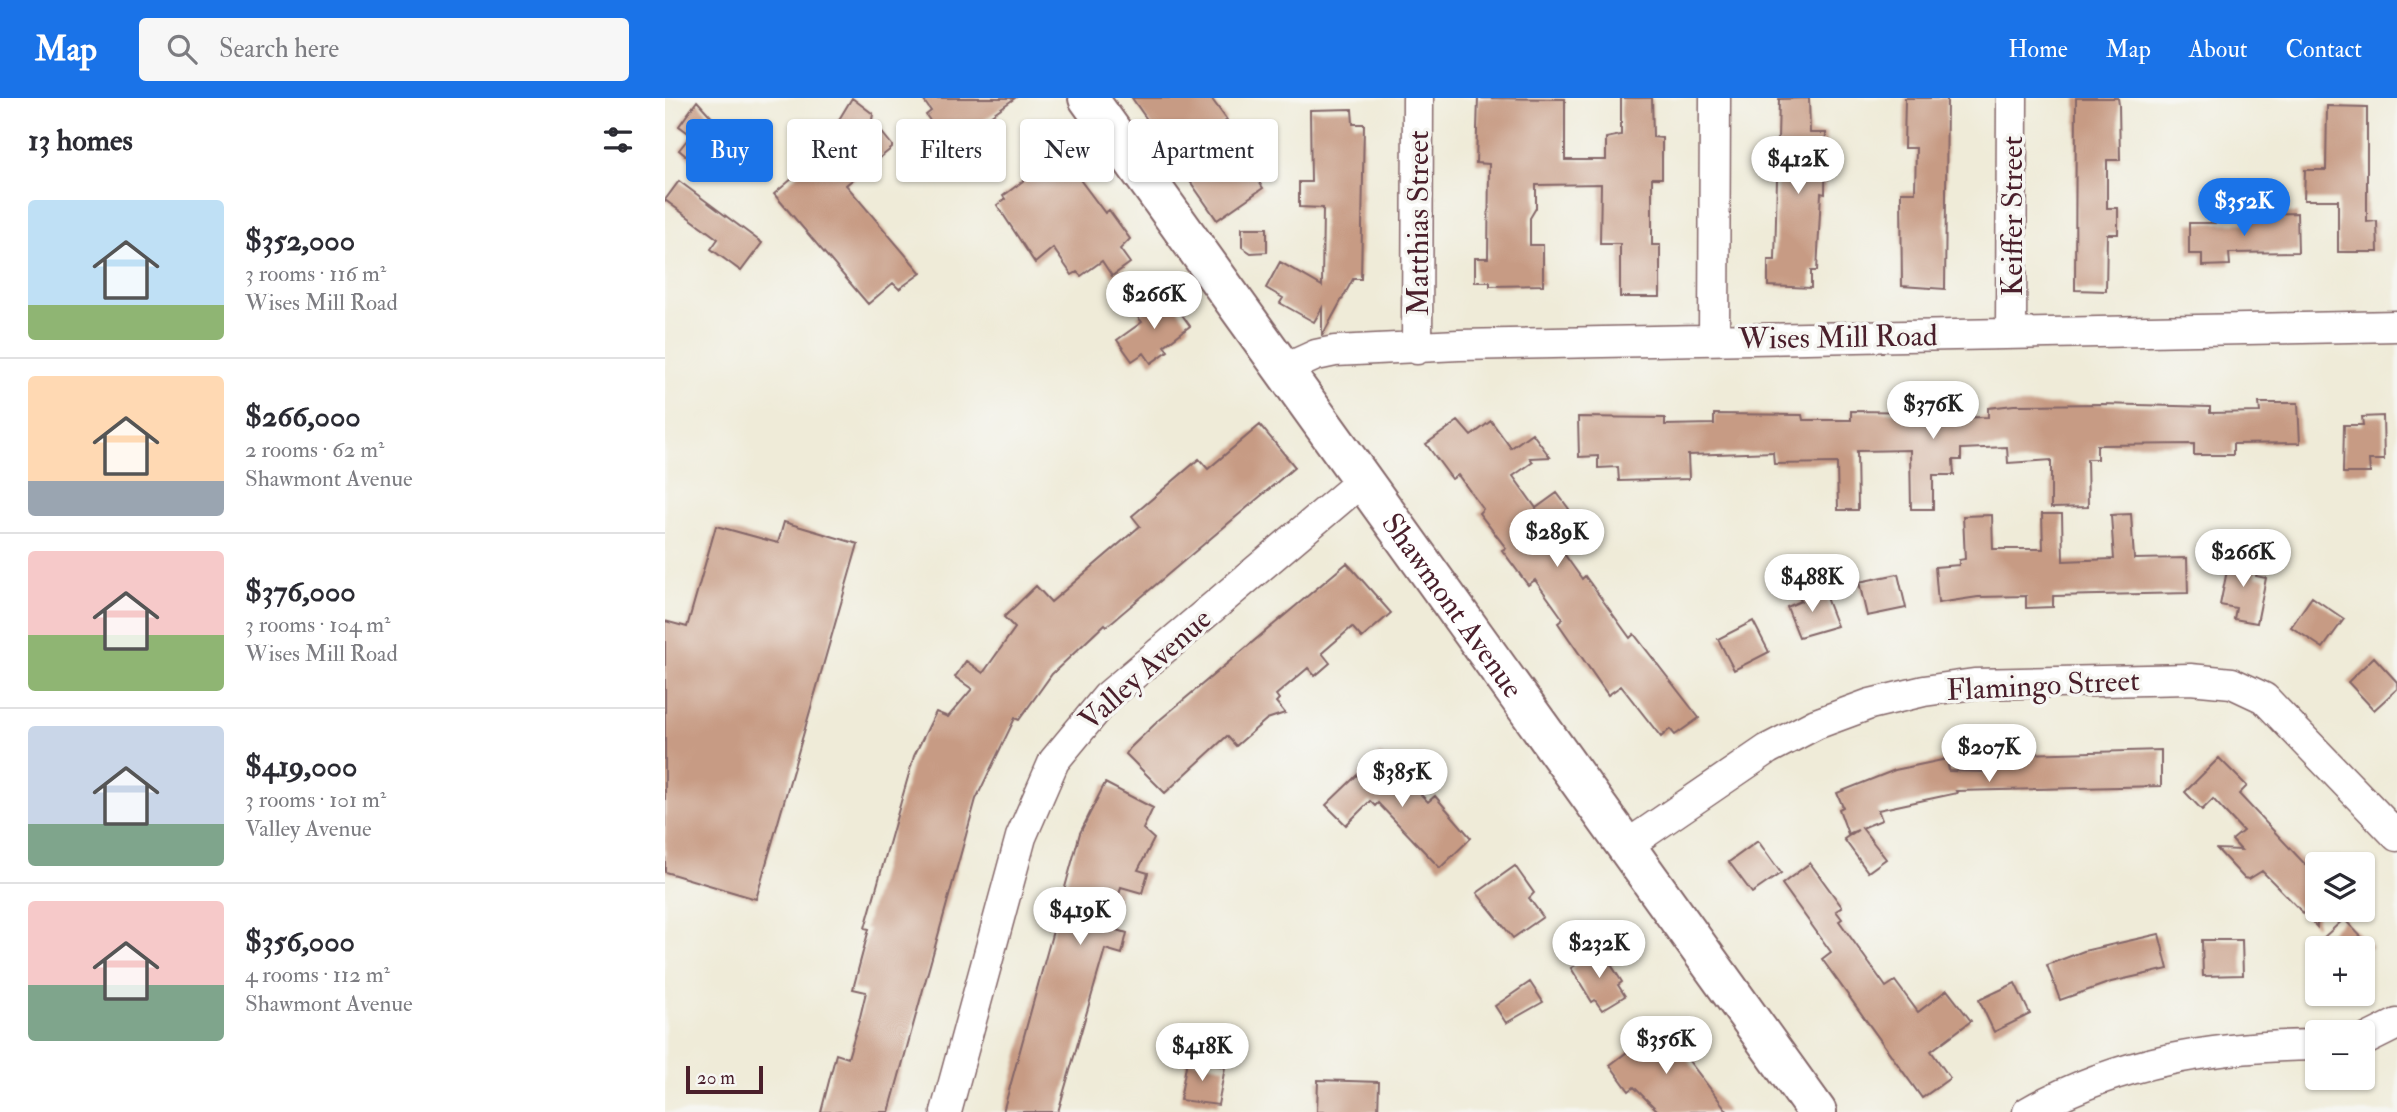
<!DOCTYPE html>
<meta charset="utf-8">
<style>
:root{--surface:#fff;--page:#f7f7f7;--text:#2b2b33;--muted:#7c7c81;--line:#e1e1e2;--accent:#1a73e8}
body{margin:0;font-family:"IM FELL Double Pica",serif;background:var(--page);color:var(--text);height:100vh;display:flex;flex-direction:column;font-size:26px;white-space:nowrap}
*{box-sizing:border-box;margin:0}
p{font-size:23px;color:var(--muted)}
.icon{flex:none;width:38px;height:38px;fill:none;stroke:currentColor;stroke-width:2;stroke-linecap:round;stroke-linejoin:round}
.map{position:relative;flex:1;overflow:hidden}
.side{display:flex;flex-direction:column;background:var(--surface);width:665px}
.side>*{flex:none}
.hud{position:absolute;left:21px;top:21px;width:665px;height:63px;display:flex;gap:14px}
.buttons{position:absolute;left:1640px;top:754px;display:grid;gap:14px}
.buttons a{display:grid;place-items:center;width:70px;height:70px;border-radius:7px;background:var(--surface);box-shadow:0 2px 5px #0004;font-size:35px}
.scale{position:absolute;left:21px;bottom:18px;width:77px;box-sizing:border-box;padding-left:7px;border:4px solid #4a1f2b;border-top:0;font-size:19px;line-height:24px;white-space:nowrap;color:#4a1f2b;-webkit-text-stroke:5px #f6f6f2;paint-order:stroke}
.price{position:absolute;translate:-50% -60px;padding:0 16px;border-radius:24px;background:#fff;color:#222;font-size:23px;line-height:46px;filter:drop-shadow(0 2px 4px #0008)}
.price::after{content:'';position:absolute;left:50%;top:42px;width:21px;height:16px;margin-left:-10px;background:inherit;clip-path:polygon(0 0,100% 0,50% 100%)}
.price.current{background:var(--accent);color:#fff}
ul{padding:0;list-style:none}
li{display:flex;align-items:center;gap:21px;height:175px;padding:0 28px}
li+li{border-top:2px solid var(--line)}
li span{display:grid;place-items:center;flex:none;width:196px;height:140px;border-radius:7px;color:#555}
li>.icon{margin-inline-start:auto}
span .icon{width:84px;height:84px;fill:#fffc;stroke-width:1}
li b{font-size:30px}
h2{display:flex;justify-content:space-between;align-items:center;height:84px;padding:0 28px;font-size:30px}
.pill{padding:0 24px;border-radius:7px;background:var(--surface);box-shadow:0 2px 5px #0004;font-size:24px;line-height:63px}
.pill.current{background:var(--accent);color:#fff}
header{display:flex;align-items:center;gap:42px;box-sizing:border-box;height:98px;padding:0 35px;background:var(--accent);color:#fff}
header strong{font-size:33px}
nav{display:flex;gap:38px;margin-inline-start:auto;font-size:24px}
.search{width:490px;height:63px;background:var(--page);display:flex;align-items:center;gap:18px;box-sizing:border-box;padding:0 24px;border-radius:7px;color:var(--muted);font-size:26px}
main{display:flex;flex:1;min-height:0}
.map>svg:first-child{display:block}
</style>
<header>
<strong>Map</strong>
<div class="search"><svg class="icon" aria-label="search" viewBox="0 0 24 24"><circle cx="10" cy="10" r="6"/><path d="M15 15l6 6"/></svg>Search here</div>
<nav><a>Home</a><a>Map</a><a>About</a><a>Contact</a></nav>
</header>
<main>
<section class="side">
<h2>13 homes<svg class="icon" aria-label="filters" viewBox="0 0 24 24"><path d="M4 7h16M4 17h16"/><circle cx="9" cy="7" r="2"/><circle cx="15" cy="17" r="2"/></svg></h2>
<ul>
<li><span style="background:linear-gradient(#bfe0f5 75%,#8fb573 0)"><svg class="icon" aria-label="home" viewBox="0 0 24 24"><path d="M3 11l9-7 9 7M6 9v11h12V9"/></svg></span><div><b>$352,000</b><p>3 rooms · 116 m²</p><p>Wises Mill Road</p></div></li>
<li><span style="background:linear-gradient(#ffd9b3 75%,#9aa5b1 0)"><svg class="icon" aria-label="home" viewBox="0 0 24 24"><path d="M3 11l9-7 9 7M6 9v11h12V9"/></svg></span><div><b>$266,000</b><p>2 rooms · 62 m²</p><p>Shawmont Avenue</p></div></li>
<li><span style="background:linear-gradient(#f6c9c9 60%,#8fb573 0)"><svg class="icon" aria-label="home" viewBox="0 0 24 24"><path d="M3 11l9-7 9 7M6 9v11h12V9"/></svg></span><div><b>$376,000</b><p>3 rooms · 104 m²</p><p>Wises Mill Road</p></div></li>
<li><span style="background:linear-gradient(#c9d6e8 70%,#7fa58c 0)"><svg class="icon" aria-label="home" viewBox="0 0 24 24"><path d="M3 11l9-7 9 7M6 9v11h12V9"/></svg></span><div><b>$419,000</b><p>3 rooms · 101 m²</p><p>Valley Avenue</p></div></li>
<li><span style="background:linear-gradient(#f6c9c9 60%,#7fa58c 0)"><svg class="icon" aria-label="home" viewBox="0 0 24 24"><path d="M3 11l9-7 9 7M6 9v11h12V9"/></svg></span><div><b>$356,000</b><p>4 rooms · 112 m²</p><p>Shawmont Avenue</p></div></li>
</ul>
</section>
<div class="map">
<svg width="1732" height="1014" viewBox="0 0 1732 1014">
<rect width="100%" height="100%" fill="#f6f6f2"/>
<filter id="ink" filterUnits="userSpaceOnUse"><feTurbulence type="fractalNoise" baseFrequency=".0143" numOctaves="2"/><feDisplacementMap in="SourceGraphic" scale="14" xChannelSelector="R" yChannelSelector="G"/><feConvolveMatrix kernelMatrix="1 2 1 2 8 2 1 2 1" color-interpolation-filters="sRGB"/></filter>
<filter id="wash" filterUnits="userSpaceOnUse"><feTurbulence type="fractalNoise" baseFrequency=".00686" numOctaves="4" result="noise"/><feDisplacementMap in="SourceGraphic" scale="28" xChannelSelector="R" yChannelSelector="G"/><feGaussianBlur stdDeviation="1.57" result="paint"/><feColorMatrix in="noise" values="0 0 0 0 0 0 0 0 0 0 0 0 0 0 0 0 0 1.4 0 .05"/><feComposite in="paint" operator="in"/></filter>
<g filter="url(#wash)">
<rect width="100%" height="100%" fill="#efebd8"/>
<g id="blocks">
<path fill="#c79b84" d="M187,0L208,16L207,22L227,47V50L181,87L256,175L234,191L228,185L203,206L109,96L162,51L158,48Z
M257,0H350L283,48L261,17L266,13Z
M467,0H546L562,22L555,27L598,90L552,122Z
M813,0L900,1V62H941V40L956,37V0H987L988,39L997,40V80H987V147H995V199H955V146H935L936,86L871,87V110L865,120V147H878V187L825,188V184H810V160H823L824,66L811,65Z
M1144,0L1145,35H1161L1160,96L1156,95L1152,173H1146V190L1103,188V162H1110L1114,1Z
M1240,0H1282L1280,191L1237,188L1236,94H1250L1251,50H1239Z
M1411,0H1453L1454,7L1455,62H1442V110H1453V136H1442L1441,193L1410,192Z
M32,3L80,56L67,71L48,55L35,70L14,52L26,37L14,28Z
M1662,8L1702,9V124L1712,123L1713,154H1673V102H1639L1640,72H1661Z
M687,11L688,26H699L696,181H688L657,238V210L649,224L615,205L618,200L601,190L615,164L657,188L658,110L634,109V84H646L645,12Z
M395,55L440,115L444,112L465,141L455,151L465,165L447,178L437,163L416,178L412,174L407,177L388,150L370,165L332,107L340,101L338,98Z
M14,83L97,145L76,173L46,151L53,141L0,102Z
M1632,115L1633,154L1564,155L1565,167L1537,168V156H1524V125H1585L1584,116Z
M577,130H602V154L586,155L577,149Z
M503,197L525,228L499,248L503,253L486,265L479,255L467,263L452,242L477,224L472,218Z
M1594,305H1633L1635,345L1568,346V357H1529V346L1432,347V361H1422L1423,409L1386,410V362L1343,365L1342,349L1296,351V362H1288L1289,377H1268V411H1246L1245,352L1192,353L1193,412H1173L1172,365L1109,366L1108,354L1023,357L1024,381L954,383L953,369L933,370V358L914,359L913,319L1000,320V327L1049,326V316L1137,317L1138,322H1186V313L1273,314V320L1323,319V310L1349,307L1437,306L1545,309V315L1595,314Z
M1718,318L1719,362H1704L1705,375H1678L1679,327H1698L1697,319Z
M793,323L806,338L826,323L846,350L867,335L885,359L865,360L868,364L848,378L871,410L892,395L904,411L880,429L917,481L920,478L965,540L969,536L1034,620L1010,637L1005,631L996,639L956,588L943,597L893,525L898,521L870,482L863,487L837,452L841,450L814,415L818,411L793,377L787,381L761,346Z
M595,327L630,369L442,528L440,526L387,576L354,622L350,620L311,701L224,1014H156L171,956L183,960L195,919L201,894L188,891L204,831L200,830L249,658L271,614L283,619L307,591L290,579L301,563L318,575L350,530L339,519L371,488L386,504L475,428L467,418L534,361L543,371Z
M1377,416H1397L1398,463L1449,461L1446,417L1466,416L1469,461L1522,460L1523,495L1388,498V509L1361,510V498L1313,499L1273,505L1270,469L1294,467V462L1300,461L1298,418L1327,417L1328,451H1378Z
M119,424L193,446L91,801L0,774V523L22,529L51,428L113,445Z
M1565,458L1593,464L1591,478L1601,480L1592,525L1569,521L1571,510L1555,507Z
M682,465L726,515L697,540L687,529L657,555L665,565L650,578L643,570L611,597L614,601L611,604L620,615L602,621L571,648L562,638L500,695L461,656L465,650L491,625Z
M1233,476L1241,510L1202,518L1194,484Z
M1158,492L1172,528L1134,539L1122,509L1136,503L1133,497Z
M1647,499L1679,521L1658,550L1626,529Z
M1088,523L1104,554L1069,572L1053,541Z
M1709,559L1732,584V591L1709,612L1683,584Z
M1496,652V688L1291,693L1292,695L1213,712L1217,722L1197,730L1221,761L1203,774L1179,741L1193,732L1183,736L1174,711L1178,709L1172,695L1230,672L1282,661L1284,673L1320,674V657Z
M715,655L763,704L770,698L806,740L775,770L713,705L710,708L705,703L681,727L661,707Z
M1554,660L1582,688L1574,696L1652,779V829L1597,773L1584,781L1579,780L1552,751L1576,752L1567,742L1578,733L1548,701L1537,712L1520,694Z
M440,685L488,710L478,731L489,741L473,772L483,775L477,795L456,789L446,830L462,835L457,856L440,851L393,1014H338L415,735Z
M1093,743L1116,775L1087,795L1064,764Z
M1145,765L1177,809L1171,813L1177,821L1174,823L1221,889L1230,883L1253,914L1282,892L1306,923L1266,953L1285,980L1257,1000L1157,861L1166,854L1117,786Z
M850,768L869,795L864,800L878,819L848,840L812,795Z
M1679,821L1707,850H1647L1668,831Z
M1494,836L1503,871L1446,884L1395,902L1382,867L1419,853Z
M1537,842H1577L1578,877L1538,878Z
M936,851L957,884L953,887L960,898L937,912L930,902L927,904L906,870Z
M865,884L878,904L841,925L830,908Z
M1350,885L1365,916L1329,934L1314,902Z
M999,926L1020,954L1018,955L1063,1014H994L969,989L964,993L945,967Z
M522,962L560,969L553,1007L515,1002Z
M653,982L714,984L713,1014H652Z"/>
</g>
</g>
<g filter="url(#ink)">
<use href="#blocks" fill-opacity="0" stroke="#846668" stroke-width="2"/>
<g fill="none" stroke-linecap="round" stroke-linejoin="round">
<g stroke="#846668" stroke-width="33">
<path id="minor" d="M1346,235L1347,0
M1049,241L1050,0
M752,251L753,0
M618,272L651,257L670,253L794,247L1732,228
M961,748L1103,651L1151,626L1205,606L1259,593L1309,586L1525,581L1567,585L1599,600L1732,738
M1698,943L1732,926
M281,1014L356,739L389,663L442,599L698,382
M1363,1014C1453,963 1549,948 1652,947"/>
</g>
<g stroke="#846668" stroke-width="42">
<g id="tertiary">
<path id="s1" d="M423,0L1152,1014"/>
</g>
</g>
<use href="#minor" stroke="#fff" stroke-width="30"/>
<use href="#tertiary" stroke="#fff" stroke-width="38"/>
</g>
</g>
<g text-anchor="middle" stroke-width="7" stroke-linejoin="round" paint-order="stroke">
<g font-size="30" fill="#4a1f2b" stroke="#f6f6f2">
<text transform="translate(1347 118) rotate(-90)" y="10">Keiffer Street</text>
<text transform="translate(753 125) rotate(-90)" y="10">Matthias Street</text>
<text transform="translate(1173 239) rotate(-1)" y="10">Wises Mill Road</text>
<text dy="10" stroke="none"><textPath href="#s1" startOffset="625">Shawmont Avenue</textPath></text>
<text transform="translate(480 571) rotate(-42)" y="10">Valley Avenue</text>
<text transform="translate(1378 587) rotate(-3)" y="10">Flamingo Street</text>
</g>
</g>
</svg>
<div class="buttons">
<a><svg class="icon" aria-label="layers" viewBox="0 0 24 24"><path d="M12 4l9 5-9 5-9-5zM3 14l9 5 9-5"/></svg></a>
<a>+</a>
<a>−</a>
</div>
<div class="scale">20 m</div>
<b class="price" style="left:1133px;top:98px">$412K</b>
<b class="price current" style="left:1579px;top:140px">$352K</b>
<b class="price" style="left:489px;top:233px">$266K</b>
<b class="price" style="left:1268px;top:343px">$376K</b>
<b class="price" style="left:892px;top:471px">$289K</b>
<b class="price" style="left:1578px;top:491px">$266K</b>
<b class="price" style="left:1147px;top:516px">$488K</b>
<b class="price" style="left:1324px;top:686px">$207K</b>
<b class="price" style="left:737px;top:711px">$385K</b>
<b class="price" style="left:415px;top:849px">$419K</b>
<b class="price" style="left:934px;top:882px">$232K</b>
<b class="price" style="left:1001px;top:978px">$356K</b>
<b class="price" style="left:537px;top:985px">$418K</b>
<div class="hud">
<a class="pill current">Buy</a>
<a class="pill">Rent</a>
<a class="pill">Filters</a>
<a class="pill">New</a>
<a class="pill">Apartment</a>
</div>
</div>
</main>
